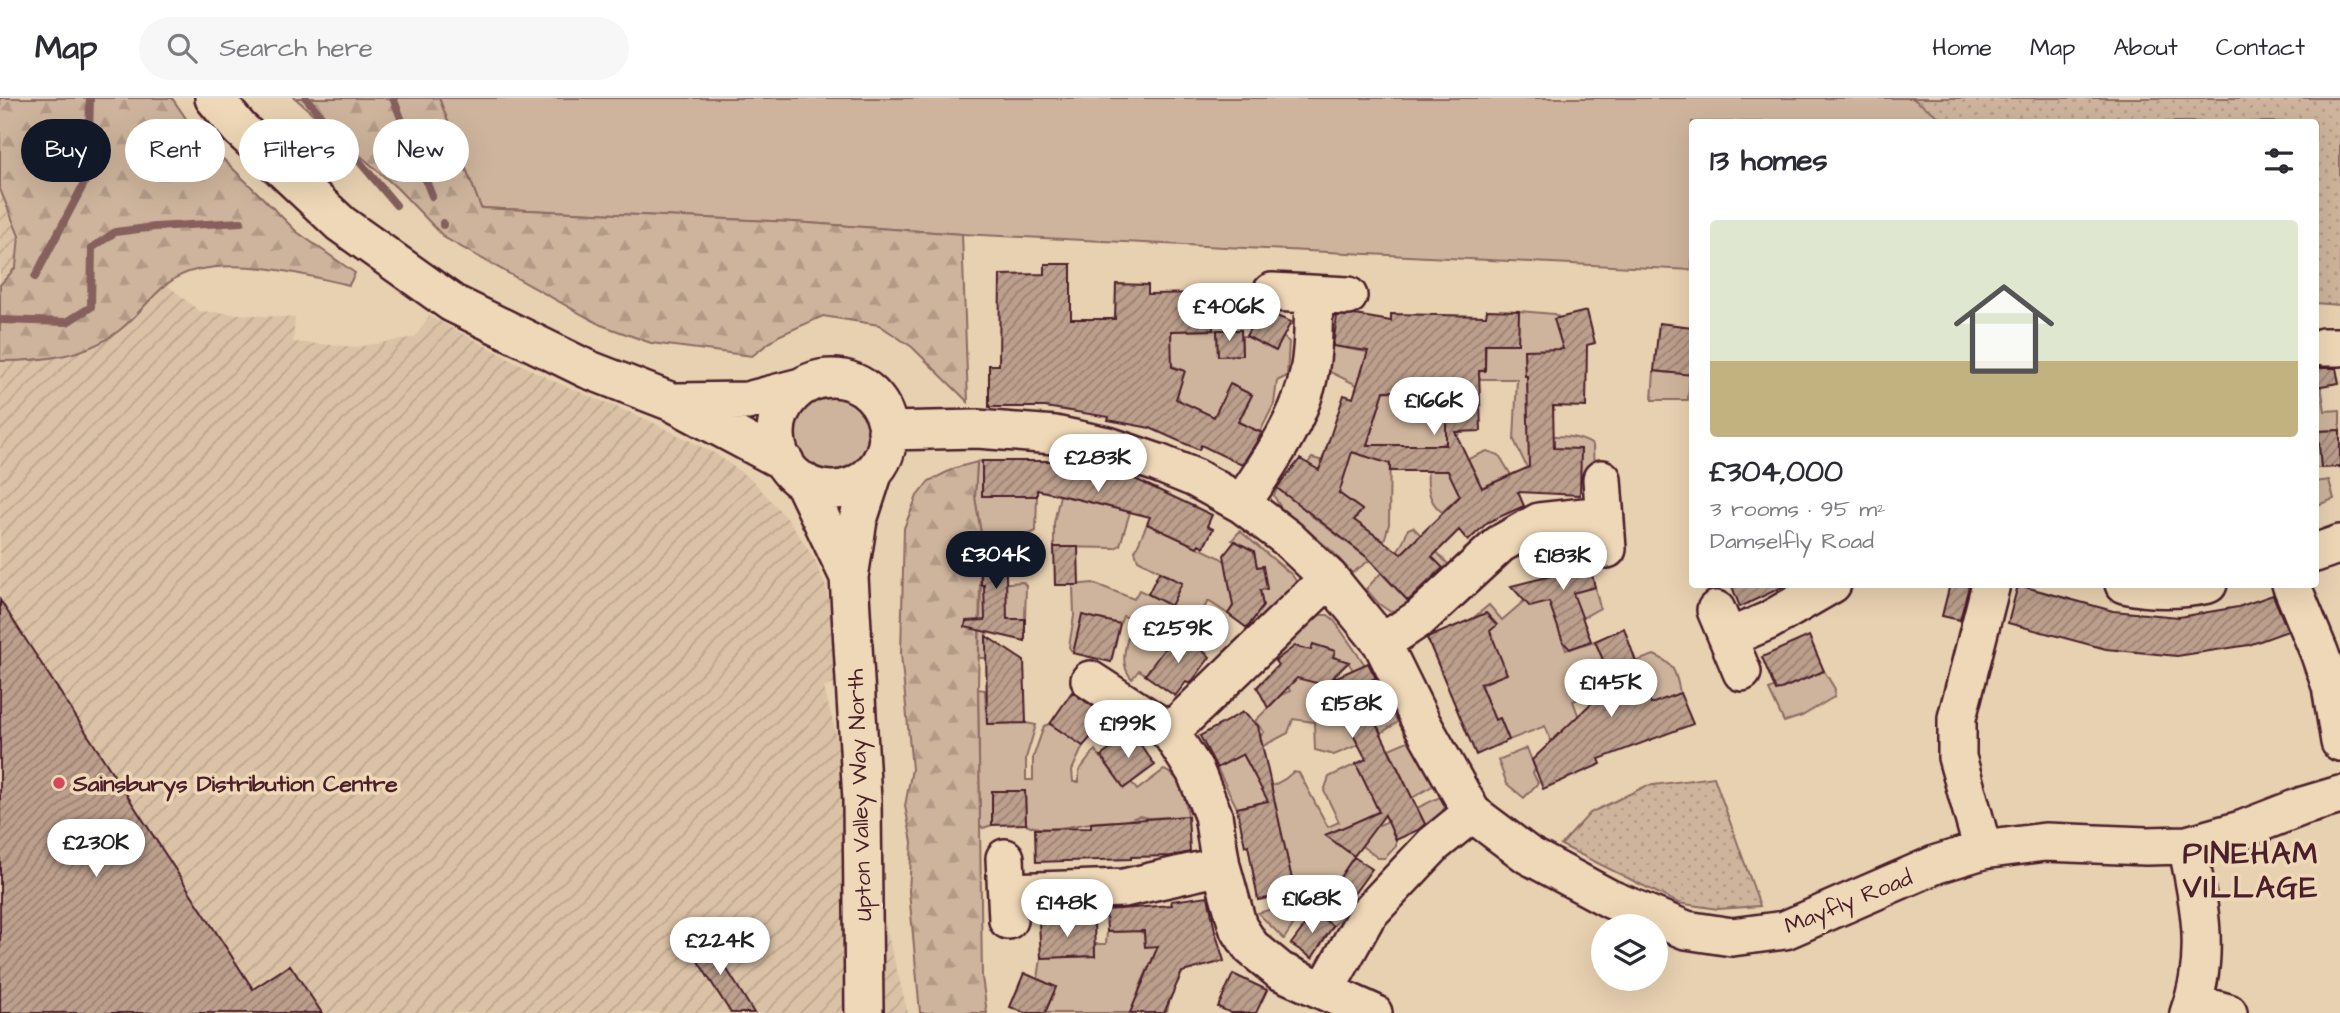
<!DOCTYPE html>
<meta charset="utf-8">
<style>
:root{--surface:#fff;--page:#f7f7f7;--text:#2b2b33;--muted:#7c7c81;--line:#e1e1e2;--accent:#111827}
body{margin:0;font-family:"Architects Daughter",sans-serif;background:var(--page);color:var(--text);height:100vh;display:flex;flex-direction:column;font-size:26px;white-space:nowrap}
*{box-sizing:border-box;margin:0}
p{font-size:23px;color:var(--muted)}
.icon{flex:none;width:38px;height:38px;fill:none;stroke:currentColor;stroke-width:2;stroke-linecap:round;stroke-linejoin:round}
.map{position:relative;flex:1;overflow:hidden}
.panel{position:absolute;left:1689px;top:21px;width:630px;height:469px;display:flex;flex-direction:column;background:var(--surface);border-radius:7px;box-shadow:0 7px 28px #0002}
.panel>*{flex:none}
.top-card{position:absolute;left:21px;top:21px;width:665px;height:63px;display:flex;gap:14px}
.tools{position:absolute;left:1591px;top:816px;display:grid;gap:14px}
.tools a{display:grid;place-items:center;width:77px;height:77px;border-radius:50%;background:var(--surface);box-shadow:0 7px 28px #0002;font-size:35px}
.price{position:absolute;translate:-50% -60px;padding:0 16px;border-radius:24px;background:#fff;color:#222;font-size:23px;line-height:46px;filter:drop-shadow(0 2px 4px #0008)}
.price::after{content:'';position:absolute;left:50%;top:42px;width:21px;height:16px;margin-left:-10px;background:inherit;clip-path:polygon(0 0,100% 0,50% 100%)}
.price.active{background:var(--accent);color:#fff}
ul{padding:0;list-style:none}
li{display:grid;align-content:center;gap:14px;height:371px;padding:0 21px}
li span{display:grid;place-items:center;height:217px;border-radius:7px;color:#555}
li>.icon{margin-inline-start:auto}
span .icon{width:126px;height:126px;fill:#fffc;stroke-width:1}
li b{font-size:30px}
h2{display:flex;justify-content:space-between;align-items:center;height:84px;padding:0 21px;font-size:30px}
.tag{padding:0 24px;border-radius:32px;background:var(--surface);box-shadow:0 7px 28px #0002;font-size:24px;line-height:63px}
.tag.active{background:var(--accent);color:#fff}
header{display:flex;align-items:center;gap:42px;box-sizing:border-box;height:98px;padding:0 35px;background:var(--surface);border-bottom:2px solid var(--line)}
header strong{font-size:33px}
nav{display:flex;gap:38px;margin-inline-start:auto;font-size:24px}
.search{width:490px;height:63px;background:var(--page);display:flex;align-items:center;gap:18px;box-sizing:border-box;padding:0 24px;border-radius:38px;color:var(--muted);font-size:26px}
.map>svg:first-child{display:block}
</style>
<header>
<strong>Map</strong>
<div class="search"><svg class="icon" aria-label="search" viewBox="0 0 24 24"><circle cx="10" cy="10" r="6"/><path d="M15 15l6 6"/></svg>Search here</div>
<nav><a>Home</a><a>Map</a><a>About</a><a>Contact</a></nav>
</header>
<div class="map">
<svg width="2340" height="915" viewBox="0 0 2340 915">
<defs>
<pattern id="industrial-furrows" width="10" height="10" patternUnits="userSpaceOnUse" patternTransform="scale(1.75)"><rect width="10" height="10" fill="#dbc2a6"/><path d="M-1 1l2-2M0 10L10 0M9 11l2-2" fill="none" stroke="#bda68f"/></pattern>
<pattern id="forest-firs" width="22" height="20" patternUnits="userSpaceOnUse" patternTransform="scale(1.75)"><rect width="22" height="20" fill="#ceb49c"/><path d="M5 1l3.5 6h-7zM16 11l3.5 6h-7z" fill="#b29a87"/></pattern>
<pattern id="park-dots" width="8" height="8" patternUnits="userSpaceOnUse" patternTransform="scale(1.75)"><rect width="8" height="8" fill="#ceb49c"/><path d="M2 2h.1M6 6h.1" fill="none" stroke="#b29a87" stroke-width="1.8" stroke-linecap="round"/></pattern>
<pattern id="building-hatch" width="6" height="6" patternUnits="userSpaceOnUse" patternTransform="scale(1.75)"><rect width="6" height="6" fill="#bc9f8c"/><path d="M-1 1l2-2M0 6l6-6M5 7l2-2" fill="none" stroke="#9b8173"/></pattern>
</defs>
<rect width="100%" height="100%" fill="#e8d1b1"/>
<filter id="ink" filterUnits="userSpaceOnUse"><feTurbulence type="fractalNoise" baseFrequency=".0143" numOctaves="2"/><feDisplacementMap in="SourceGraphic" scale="14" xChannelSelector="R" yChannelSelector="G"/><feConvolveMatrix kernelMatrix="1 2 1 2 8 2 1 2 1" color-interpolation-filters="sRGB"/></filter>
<g filter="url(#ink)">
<path fill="url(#industrial-furrows)" d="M0,83L166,186L199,213L295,220L293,244L357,249L415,239L429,218L553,283L648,322L716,356L753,383L791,425L815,462L825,486L832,515L835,584L824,590L908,915H0Z"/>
<path fill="#ceb49c" stroke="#8c6a64" stroke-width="2" fill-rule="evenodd" d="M439,0H2340L2315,24H1692V172L962,136L793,124L481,110Z
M1519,213L1554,216L1560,220L1563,252H1524L1525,278H1550L1554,312H1528L1529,339C1550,338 1576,335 1593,347L1594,376L1580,377L1538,393L1514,342L1517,281H1411V294L1446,295V333L1460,334L1457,339L1436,349L1466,389L1479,383L1468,361L1487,353L1499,357L1511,377L1458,399L1442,414C1421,399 1429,370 1429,347H1390L1389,426L1384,443L1358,425L1344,442L1370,462L1352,475L1332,453L1281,410L1274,398L1277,390L1308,413V365L1312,360L1347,369L1350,358L1326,350L1328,347L1364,358L1383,296L1357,287L1328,273L1332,248L1367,254V280L1485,273L1486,246H1518ZM1329,389L1362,412L1341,440L1309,416Z
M1115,220H1147L1171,235L1173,233L1217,232L1218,258L1242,257V238H1246L1275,253L1283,239L1289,244L1287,278L1277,283L1274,306L1260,334L1239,324L1252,297L1231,286L1214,319L1181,304L1177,297L1184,272L1112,246L1111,221Z
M1675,249L1692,251L1688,302H1652L1654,273L1672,275Z
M2321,288L2325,313L2340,312V332L2318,333L2321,370H2315V289Z
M793 337a40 40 0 1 1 80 0a40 40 0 1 1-80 0Z
M982,363V398H1037L1036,433L1028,437L981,436L975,399L977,364Z
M2329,382L2334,401L2315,408V384Z
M1060,397L1130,414L1120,447L1115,450L1054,449V425Z
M1147,426L1219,459L1233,469L1239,500L1228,516L1208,503L1198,521L1186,513L1174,532L1179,537L1160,564L1146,577L1139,572L1132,581C1116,563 1129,542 1132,521L1123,518L1120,526L1082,517L1073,555L1069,549L1074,518L1073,487L1093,485L1134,501L1139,492L1171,507L1182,485L1138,462L1135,453Z
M1413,429L1449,467L1445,472L1432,459L1394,457L1402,446L1408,431Z
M1240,433L1292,477L1296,483L1294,490L1253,531L1247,530L1263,508L1253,453L1232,442Z
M1381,475L1410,505L1399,512L1389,513L1379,506L1366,491Z
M1553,478L1578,493L1595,489L1600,510L1582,520L1558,529L1566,552L1595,543L1608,573L1654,557C1674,565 1676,574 1680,595L1650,607L1640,575L1623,606L1607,619L1597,594L1573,603L1581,625L1559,662L1545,628L1509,642L1500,620L1483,628L1493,618L1481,587L1506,576L1472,521L1489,507L1502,522Z
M1023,484L1026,488L1025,521L986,522L987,560H979L981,487Z
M1320,517H1328L1333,521L1372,577L1362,587L1348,564L1333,559L1313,546L1311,552L1275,563V560L1314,521Z
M1824,573L1835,591L1834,599L1802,618L1784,624L1769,592L1775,589L1777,593Z
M1300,574L1303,581L1324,587L1326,581L1358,647L1334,657L1315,652L1314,624L1293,621L1288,635L1244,658L1263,693L1285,681L1293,674L1299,675L1328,729L1339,724L1324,693L1329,679L1356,666L1379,713L1352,726L1357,737L1388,723L1396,742V748L1385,760H1378L1340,732L1354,758L1336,785L1325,780L1321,788L1350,811L1333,828L1305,809L1284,841L1258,815L1300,803L1295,795L1274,702L1237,710L1217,670L1249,651L1264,634L1255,623L1281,597L1290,593L1285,582Z
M978,591L985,592L987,626L1026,625L1036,627L1026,660V682H1033V660L1044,628L1050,626L1083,648L1072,672L1073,684H1079V673L1095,652L1124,689L1131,684L1137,692L1164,672C1183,679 1185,700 1188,718L1149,720L1139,718C1124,726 1107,722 1090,725C1069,728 1046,736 1026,726L1025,693H992V727L983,730L980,727Z
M1383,598L1398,624L1381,635L1367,606Z
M1410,642L1434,687L1412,700L1389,651Z
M1527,650L1535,671L1533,675L1538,685L1524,700L1507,686L1498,662Z
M1440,699L1445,709L1438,720L1426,729L1417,710Z
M1139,833L1144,836L1145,848L1186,849L1192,872L1183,873L1178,883L1148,870L1139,891L1169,905L1167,913L1137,900L1130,915H1045L1056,889L1038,881L1041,860L1095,858V846H1106L1107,834Z"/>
<path fill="url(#forest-firs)" stroke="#8c6a64" stroke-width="2" d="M0,0H172L194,32L297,134L355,175L349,187C299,176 246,161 196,172C162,179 146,211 121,231C87,259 42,263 0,263V187L16,169L19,138L0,91Z
M295,0H439L481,110L793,124L962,136L968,304L912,249L879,227L823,218L778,238L752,258L651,245L601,227L445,140L397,90Z
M977,364L975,399L981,436L978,591L980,727L982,879L987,915H920L909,793L912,744L905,708L912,671L901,556L904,430L917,398L929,383L955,370Z"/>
<path fill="url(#park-dots)" stroke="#8c6a64" stroke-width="2" d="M1912,0H2340V207L2315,205V24H1947Z
M1714,679L1760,808L1718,811L1678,805L1561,747L1590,715L1646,688Z"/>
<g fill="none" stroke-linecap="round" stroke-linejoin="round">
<path stroke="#85605d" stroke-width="8" d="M306,0L396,107
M393,0L432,98
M443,125V127
M35,179L88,78L90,0
M0,222L67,224L91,209L92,150L115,134L155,129L241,124"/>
</g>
<path fill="url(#building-hatch)" stroke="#4a1f2b" stroke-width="2" fill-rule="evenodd" d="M1045,166H1071V221H1115L1116,186L1148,187V196L1212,195L1213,232L1171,233L1172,269L1185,273L1176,301L1214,319L1230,286L1252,297L1238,324L1262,335L1242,367L1201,347L1199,352L1150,330L1108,322L1109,319L1045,309H989V267H999L1000,177L1045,176Z
M1260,211L1291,224L1276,253L1246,238Z
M1487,212L1519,213L1518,246H1485V273H1479L1481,333L1455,334L1482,390L1529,369L1527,278H1525L1524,252L1563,251L1554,221L1587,213L1595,245L1587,247L1586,309L1553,308L1554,350L1581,351L1580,397L1518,394L1524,408L1488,424L1468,443L1459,432L1432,459L1443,470L1408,503L1368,460L1277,390L1300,361L1319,372L1344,297L1353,300L1368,253L1333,248L1337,218L1355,217L1391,223V216L1486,218ZM1384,293L1446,294V347H1367ZM1352,354L1390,366V373H1448L1460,398L1401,456L1354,422L1362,412L1339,395Z
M1659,225L1692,229V277L1654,273Z
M1217,232H1241L1242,257L1218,258Z
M2315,270H2336L2339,285L2315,289Z
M2340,332V369L2321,370L2318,333Z
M982,363H1068L1133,380L1212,417L1207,428L1213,431L1204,449L1199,446L1197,449L1147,426L1150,419L1077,401L1037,392V398H982Z
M981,436H1005L1007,521H1025V543L965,529L966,523L985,522L984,487H981Z
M1235,443L1254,453L1257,469L1263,468L1267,491L1260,492L1263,508L1247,530L1228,516L1233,508L1224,457Z
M1584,445L1595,489L1573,495L1591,543L1570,551L1563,544L1549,504L1530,509L1511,488L1551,478L1545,455Z
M1054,449H1078L1079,487H1055Z
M1159,474L1182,485L1171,508L1148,496Z
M1731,486H1789L1740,509Z
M1950,486L1969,488L1960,522L1942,518Z
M2018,487L2113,513L2179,519L2238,509L2273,497L2288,533L2249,547L2177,558L2106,551L2008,525Z
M0,502L253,891L290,867L322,915H0Z
M1486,515L1497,527L1490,533L1507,576L1480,586L1495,622L1500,620L1509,642L1476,657L1427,540Z
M1082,517L1120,526L1111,564L1073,555Z
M1624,530L1651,606L1680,595L1693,626L1599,661L1601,666L1543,691L1532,662L1606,591L1614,588L1595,543Z
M986,538L1024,563L1026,625L987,626Z
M1174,538L1188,541L1210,559L1190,586L1186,584L1175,598L1145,577Z
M1809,538L1824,573L1776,593L1762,559Z
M1313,546L1335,553L1333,559L1349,564L1330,582L1368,565L1376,580L1358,589L1425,726L1418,732L1396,742L1385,717L1354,758L1325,737L1379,714L1356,666L1366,661L1326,585L1324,587L1297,580L1268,610L1257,589L1278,567L1275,563L1295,548L1311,552Z
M1072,594L1098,612L1092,638L1083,648L1050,626Z
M1243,614L1258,628L1295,795L1258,802L1248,747L1245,748L1237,710L1268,703L1243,656L1217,670L1200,638Z
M1132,635L1155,667L1124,690L1101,658Z
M992,693H1025L1026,726L992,727Z
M1188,718L1190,754L1172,758L1131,759V761L1036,764L1035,731L1091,730V725Z
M1354,759L1372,771L1353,797L1336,785Z
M1208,798L1215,833L1224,863L1182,874L1164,915H1130L1158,848L1145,849L1144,833L1107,834L1106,812L1172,807L1171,803Z
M1314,815L1333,828L1312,860L1291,846Z
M1094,822L1095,858L1041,860L1039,825Z
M707,839L754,915H731L689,849Z
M1024,875L1056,889L1045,915H1025L1010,909Z
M1233,876L1267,892L1256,915H1231L1218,909Z"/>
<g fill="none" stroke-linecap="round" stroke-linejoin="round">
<g stroke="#4a1f2b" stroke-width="42">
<path id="minor" d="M214,0L239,30L341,126L452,205L587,271L672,304L785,364
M1272,194L1348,198
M2323,249H2340
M776 336a56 56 0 1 1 112 0a56 56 0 1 1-112 0Z
M677,304L747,303L801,289
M887,333L977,331L1055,337L1108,348L1158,365L1195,380L1242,406L1287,440L1329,480L1382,545L1421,624L1472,715L1528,757L1610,801L1686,832L1732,839L1785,832L1937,766L1983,752L2045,744L2146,748L2187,747L2241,732L2303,708L2340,697
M1602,381L1607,451
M803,383L849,479
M1242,406C1266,368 1294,331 1306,288C1314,259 1313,227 1314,197
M2315,455L2340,446
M2124,486C2150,492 2182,492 2208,486
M2291,486L2319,554L2331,588L2340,644
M1716,512L1742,574
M1728,540L1768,523L1832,486
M1382,545L1420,520L1500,446L1539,424L1603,417
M1090,582L1170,634L1195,673L1213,717L1221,768L1238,829L1251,849L1280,873L1373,915
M1170,634L1329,480
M2187,747C2199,802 2211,860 2189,915
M1983,752L1957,659V620L1991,486
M1005,760L1008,822
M1008,794L1124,790L1221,768
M1325,892L1367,817L1434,746L1472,715
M2193,905L2228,915
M864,915L862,702L849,479L858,422L874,373"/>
</g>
<use href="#minor" stroke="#efd8b7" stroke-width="37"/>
</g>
</g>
<circle fill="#d1495b" stroke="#efd8b7" stroke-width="2.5" cx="59" cy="685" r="7"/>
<g text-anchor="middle" stroke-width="7" stroke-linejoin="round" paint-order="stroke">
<g font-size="23" font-weight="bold" fill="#4a1f2b" stroke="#efd8b7" text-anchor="start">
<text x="73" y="693">Sainsburys Distribution Centre</text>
</g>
<g font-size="23" fill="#4a1f2b" stroke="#efd8b7">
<text transform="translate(859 697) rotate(-92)" y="8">Upton Valley Way North</text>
<text transform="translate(1848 803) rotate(-22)" y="8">Mayfly Road</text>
</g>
<g font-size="30" font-weight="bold" letter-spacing="2" fill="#4a1f2b" stroke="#efd8b7">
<text x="2251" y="765">PINEHAM<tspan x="2251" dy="34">VILLAGE</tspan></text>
</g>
</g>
</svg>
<div class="tools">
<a><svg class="icon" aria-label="layers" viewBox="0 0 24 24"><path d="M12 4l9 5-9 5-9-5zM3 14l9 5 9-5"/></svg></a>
</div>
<b class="price" style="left:1229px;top:245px">£406K</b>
<b class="price" style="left:1434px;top:339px">£166K</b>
<b class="price" style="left:1098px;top:396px">£283K</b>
<b class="price active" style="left:996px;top:493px">£304K</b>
<b class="price" style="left:1563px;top:494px">£183K</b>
<b class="price" style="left:1178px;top:567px">£259K</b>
<b class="price" style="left:1611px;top:621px">£145K</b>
<b class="price" style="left:1352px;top:642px">£158K</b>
<b class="price" style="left:1128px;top:662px">£199K</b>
<b class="price" style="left:96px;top:781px">£230K</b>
<b class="price" style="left:1312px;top:837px">£168K</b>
<b class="price" style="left:1067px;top:841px">£148K</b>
<b class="price" style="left:720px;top:879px">£224K</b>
<div class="top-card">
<a class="tag active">Buy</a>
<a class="tag">Rent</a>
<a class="tag">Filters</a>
<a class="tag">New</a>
</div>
<section class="panel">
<h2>13 homes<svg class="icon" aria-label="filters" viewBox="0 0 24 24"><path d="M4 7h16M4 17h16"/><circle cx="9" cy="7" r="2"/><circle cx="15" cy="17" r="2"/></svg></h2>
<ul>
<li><span style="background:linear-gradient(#dfe7d0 65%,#c2b280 0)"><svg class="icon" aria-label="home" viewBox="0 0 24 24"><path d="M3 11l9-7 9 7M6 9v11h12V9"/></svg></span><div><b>£304,000</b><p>3 rooms · 95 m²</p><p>Damselfly Road</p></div></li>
</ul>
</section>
</div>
